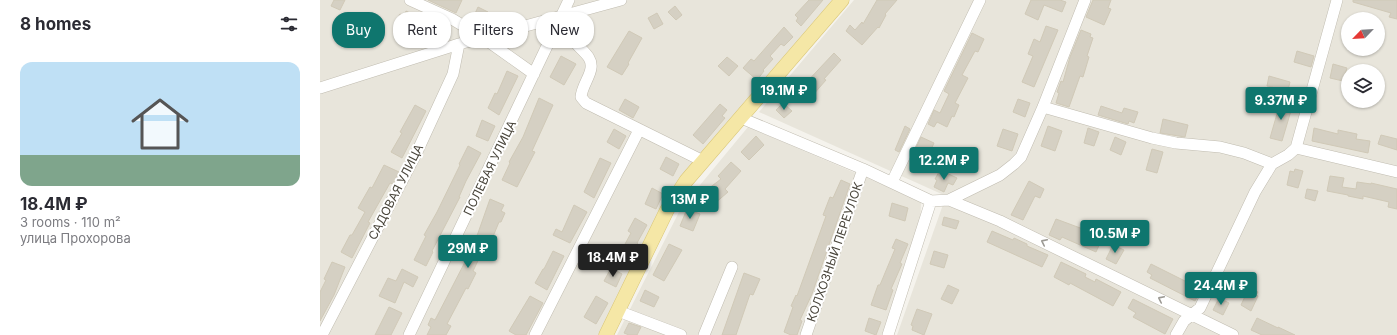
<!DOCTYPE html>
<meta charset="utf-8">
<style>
:root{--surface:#fff;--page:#f2f2f3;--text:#2b2b33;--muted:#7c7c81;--accent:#0f766e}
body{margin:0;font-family:Inter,sans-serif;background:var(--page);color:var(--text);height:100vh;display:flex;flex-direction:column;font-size:15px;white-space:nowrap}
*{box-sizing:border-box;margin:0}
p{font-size:13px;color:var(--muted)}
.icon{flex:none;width:22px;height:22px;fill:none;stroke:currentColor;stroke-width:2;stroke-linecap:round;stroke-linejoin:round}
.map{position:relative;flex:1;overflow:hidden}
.sheet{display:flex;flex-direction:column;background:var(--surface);width:320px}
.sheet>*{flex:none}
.guide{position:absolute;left:12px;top:12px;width:380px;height:36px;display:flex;gap:8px}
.needle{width:26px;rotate:245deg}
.fabs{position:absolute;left:1021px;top:12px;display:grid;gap:8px}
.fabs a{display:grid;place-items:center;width:44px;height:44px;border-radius:50%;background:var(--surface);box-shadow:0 1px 3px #0004;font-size:20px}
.price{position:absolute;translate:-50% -34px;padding:0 9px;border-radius:4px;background:var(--accent);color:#fff;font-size:13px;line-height:26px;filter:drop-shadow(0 1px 2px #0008)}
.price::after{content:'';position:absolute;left:50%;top:24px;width:12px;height:9px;margin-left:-6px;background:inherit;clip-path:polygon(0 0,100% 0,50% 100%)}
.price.on{background:#222;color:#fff}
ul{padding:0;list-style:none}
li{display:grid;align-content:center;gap:8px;height:212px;padding:0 20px}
li span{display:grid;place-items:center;height:124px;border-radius:12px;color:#555}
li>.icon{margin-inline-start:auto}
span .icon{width:72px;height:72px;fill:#fffc;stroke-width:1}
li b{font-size:17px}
h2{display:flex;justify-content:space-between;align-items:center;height:48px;padding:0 20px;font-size:17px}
.pill{padding:0 14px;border-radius:16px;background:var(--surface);box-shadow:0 1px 3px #0004;font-size:14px;line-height:36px}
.pill.on{background:var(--accent);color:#fff}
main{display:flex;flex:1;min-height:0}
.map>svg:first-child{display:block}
</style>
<main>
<section class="sheet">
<h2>8 homes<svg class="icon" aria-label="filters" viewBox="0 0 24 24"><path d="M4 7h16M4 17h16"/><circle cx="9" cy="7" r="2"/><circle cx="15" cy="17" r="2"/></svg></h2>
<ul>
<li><span style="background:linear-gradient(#bfe0f5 75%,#7fa58c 0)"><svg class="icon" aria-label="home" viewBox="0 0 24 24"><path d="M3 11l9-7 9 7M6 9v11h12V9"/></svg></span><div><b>18.4M ₽</b><p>3 rooms · 110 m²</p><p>улица Прохорова</p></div></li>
</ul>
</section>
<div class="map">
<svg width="1077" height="335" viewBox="0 0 1077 335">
<rect width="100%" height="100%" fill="#f5f3ed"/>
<path fill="#e8e5db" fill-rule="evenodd" d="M0,0H515L352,188L279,335H0Z
M534,0H1077V335H577L626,196L439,112ZM1028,19H1058V49H1028ZM1028,71H1058V101H1028Z
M428,127L601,201L600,233L563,335H297L361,208Z"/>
<path fill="#d5d0c3" stroke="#d0c9b7" d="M14,0H25L20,10L11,6Z
M108,0H142L136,13Z
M489,0H503L481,26L476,21L478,18L475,15Z
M557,0H577L565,14L566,15L559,28L558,27L542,45L526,31L530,25L535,30L542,22L543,24Z
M711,0H740L746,2L742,12L724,5L718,20L705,14Z
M773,0H791L788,8L791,9L784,25L766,17Z
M1033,0H1077V19L1069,17L1071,13L1033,2Z
M355,6L362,15L356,20L348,12Z
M158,7L168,12L162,24L152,20Z
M86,11L96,16L88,31L75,24L80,14L84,16Z
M337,13L343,24L334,29L328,18Z
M726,26L738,30L714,87L702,82L713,56L708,54L714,39L720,42Z
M464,27L473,37L464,46L461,44L450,56L453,59L443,70L444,71L437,80L423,68L431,59L434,61Z
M761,30L771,34L770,37L773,38L767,56L769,57L763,77L760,76L749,107L736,103L739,93L737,92L741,81L743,82L750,57Z
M309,31L322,38L308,63L309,64L302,75L287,67Z
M652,33L664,39L658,52L655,51L642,75L648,78L635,103L639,105L634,117L632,116L627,127L617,122L614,127L608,124L614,110L620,113L629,94L624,91Z
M977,51L994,56L991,67L974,62Z
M514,53L521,60L504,79L506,80L492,96L482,87Z
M241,56L256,64L244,85L230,77Z
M407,57L418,66L409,76L398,66Z
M1013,64L1027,68L1023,81L1010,78Z
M187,71L198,76L179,115L168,108L175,93L177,94Z
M949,76L970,82L967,94L952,90L953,87L947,86Z
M219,98L233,105L212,151L215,152L197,187L182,180L190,163L189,162L203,137Z
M305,99L319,107L313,118L299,110Z
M698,99L710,103L705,117L693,112Z
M961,100L973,104L962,141L950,138Z
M463,103L472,111L464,118L456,110Z
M400,104L407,110L402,116L405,118L383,144L373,135Z
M95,105L106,111L82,158L71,152L82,133L80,132Z
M781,106L802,113L804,108L818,112L814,123L809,121L808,124L778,115Z
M843,119L868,125L865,137L840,133Z
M162,120L175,126L168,141L156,136Z
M585,126L590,129L579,152L575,150Z
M728,126L742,131L735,151L721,146Z
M768,128L779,132L774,146L764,143Z
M994,128L1018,134V130L1037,134L1036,139L1050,141L1048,153L992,141Z
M294,129L306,136L299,149L287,142Z
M683,129L698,134L692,151L677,146Z
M1061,135L1077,139V150L1058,144Z
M436,136L444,145L429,160L421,152Z
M601,137L614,143L608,156L595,150Z
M795,137L806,142L801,155L790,150Z
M148,146L161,153L146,181L139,197H140L112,251L113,252L106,266L94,260L106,236L104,235L117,212L140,165L139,164Z
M832,149L843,152L837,173L826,170Z
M346,157L359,164L353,176L340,169Z
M280,158L291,163L274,198L264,192Z
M411,162L421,171L405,189L408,192L394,204L384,192L401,179L398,176Z
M64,165L79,172L73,184L70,183L48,222L50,223L32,258L21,252L30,235H32L45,212L38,208L50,187L52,188Z
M975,169L983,171L978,188L967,185L970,171L974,172Z
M620,170L637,178L633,185L628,183L624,192L614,187L617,180L615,179Z
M1010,176L1024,178L1022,187L1036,189L1037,182L1051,184V183L1077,189V209L1068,207L1069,202L1043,196V199L1028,196V195L1007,191Z
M521,180L530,184L492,294L480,320L482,321L477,335H471L464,332L473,307L471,306L476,295L477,296L506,216L503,215L510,197L513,198Z
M709,181L724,189L720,198L715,196L703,220L691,215Z
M332,188L343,194L336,209L325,204Z
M987,189L998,191L995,201L985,198Z
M170,199L184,205L181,211L185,213L181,222H179L172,239L169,238L153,271L156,273L148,289L146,288L127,324L131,326L126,335H107L111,327L108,325L111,318L115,320L145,262L158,233Z
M572,203L588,208L585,221L569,216Z
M254,205L267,212L250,243L233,235L236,229L242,232Z
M367,209L380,214L373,231L360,226Z
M624,217L639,221L636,229L622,225Z
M315,218L327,225L317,243L318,244L308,263L298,257L311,233L308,231Z
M736,219L763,229L761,232L781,241L776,252L742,237L740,240L729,235Z
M672,231L693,240L694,238L707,244V246L728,255L722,267L667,242Z
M576,239L588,244L580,263L582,264L571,289L573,290L566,310L551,305L558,285H560L575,249L572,248Z
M349,244L362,250L344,281L333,275Z
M793,245L804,250L796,264L786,259Z
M233,251L244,256L227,290L215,283L223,269H224Z
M614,251L628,255L624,268L610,264Z
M12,262L25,267L14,295L0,321V292L6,280L4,279Z
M741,262L766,274L765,277L775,282L776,279L801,292L793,306L750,283L749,285L734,277Z
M831,264L881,289L875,301L830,278L832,275L827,272Z
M291,268L302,274L296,287L284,281Z
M82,269L98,277L93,287L84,282L75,303L59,296L68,278L76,281Z
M424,273L440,279L433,295L430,294L416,335H402Z
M628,285L639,290L632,304L621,299Z
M929,288L938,292L936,295L938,296L931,311L921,305Z
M325,290L339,297L334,307L320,301Z
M210,296L223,303L206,335H196L189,331Z
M276,296L288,303L276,324L264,317Z
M899,298L909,303L903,315L893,310Z
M813,299L853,319L845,334L813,317L816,313L808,308Z
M69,307L82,313L71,335H55Z
M597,309L612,314L604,335L592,330L593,326L591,325Z
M549,318L561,322L556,335L545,331Z
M937,318L958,328V327L975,335H942L931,330Z
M309,323L321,327L317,335H309L304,333Z"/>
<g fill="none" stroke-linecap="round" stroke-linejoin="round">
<g stroke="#c0bcb0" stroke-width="12">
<path id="minor" d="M90,0L132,19L162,37L214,74
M242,16C246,24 248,32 253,39C258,49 273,55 271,68C270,77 262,86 261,97L266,103L383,161
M0,88L139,44L301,0
M723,107L832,138L856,143L900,147L924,153L952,164
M421,118L543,169L611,201L629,200L680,175L694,164L701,157L723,107L765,0
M976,148L1077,172
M572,182L660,0
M629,200L680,221L913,335
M298,311L361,335
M2,335L97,152L133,74L139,44
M89,335L249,0
M215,335L319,130
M384,335L412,267
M486,335L543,169
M568,335L611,201
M856,335L864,321L880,308L935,192L952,164L968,155L976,148L1017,0"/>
</g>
<g stroke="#d9c676" stroke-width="15">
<path id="major" d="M286,335L347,210L366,181L522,0"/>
</g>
<use href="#minor" stroke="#fff" stroke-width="11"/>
<use href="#major" stroke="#f5e7a6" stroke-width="14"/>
</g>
<defs><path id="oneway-chevron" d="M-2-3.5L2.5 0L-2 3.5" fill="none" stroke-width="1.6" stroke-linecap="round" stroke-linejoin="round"/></defs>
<g stroke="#9b9993">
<use href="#oneway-chevron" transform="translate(724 242) rotate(-154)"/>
<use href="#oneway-chevron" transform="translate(841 299) rotate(-154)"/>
</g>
<g text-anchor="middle" stroke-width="4" stroke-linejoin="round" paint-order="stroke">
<g font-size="12" fill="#49453b" stroke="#fff">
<text transform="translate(170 168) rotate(-64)" y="4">ПОЛЕВАЯ УЛИЦА</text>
<text transform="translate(76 192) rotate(-63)" y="4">САДОВАЯ УЛИЦА</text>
<text transform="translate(515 252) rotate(-71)" y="4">КОЛХОЗНЫЙ ПЕРЕУЛОК</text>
</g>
</g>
</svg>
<div class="fabs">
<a><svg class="needle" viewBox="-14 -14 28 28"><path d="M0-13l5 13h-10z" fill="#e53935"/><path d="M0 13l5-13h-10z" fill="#7c7c81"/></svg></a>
<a><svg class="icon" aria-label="layers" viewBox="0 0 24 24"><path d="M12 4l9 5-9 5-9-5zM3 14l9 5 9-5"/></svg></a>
</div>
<b class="price" style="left:464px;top:111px">19.1M ₽</b>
<b class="price" style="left:961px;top:121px">9.37M ₽</b>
<b class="price" style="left:624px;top:181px">12.2M ₽</b>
<b class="price" style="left:370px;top:220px">13M ₽</b>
<b class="price" style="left:795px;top:254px">10.5M ₽</b>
<b class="price" style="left:148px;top:269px">29M ₽</b>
<b class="price on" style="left:293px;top:278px">18.4M ₽</b>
<b class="price" style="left:901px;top:306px">24.4M ₽</b>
<div class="guide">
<a class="pill on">Buy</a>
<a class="pill">Rent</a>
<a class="pill">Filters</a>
<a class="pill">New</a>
</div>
</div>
</main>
